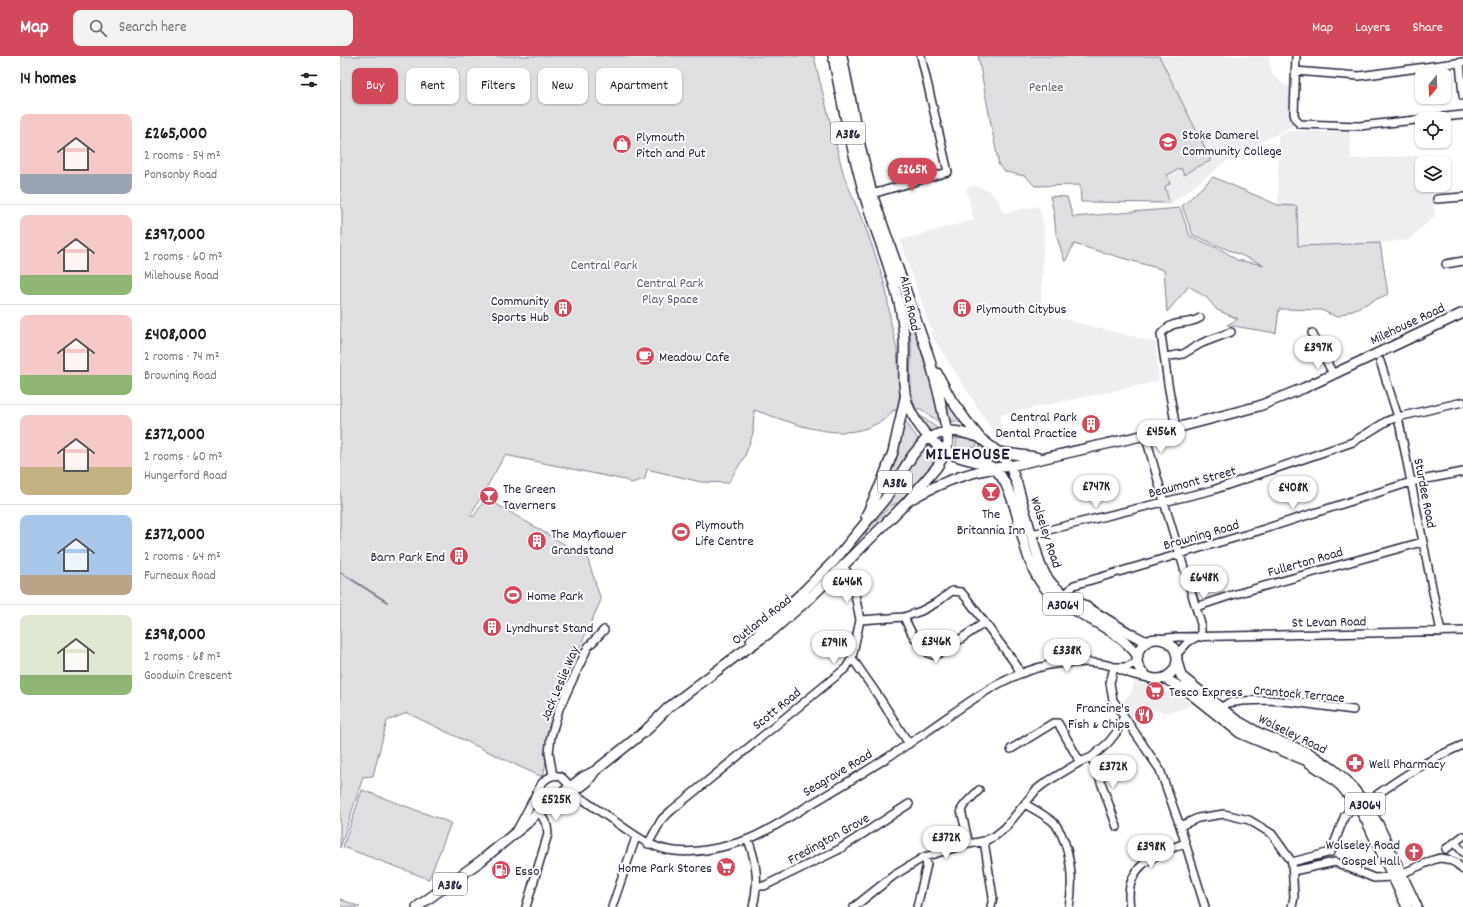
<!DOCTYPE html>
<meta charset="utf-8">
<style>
:root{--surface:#fff;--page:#f2f2f2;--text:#202124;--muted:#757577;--line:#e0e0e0;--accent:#d1495b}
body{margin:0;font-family:Dekko,sans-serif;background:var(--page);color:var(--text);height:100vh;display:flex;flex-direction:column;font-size:15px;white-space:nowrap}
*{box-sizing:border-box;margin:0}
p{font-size:13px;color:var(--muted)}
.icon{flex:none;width:22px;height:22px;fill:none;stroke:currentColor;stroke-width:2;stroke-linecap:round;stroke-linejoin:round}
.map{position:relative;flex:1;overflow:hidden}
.sheet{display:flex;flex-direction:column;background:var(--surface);width:340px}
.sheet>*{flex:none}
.guide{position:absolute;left:12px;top:12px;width:380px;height:36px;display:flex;gap:8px}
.needle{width:26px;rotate:198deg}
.buttons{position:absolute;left:1075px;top:12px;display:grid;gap:8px}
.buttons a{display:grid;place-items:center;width:36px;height:36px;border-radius:8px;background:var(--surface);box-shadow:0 1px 3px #0004;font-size:20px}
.price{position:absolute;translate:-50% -34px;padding:0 9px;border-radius:14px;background:#fff;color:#222;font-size:13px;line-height:26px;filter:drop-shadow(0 1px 2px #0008)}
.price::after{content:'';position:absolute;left:50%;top:24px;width:12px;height:9px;margin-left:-6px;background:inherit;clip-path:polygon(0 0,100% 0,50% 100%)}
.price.selected{background:var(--accent);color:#fff}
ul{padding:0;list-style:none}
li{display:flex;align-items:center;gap:12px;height:100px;padding:0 20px}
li+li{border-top:1px solid var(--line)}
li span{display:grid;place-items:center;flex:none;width:112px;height:80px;border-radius:8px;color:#555}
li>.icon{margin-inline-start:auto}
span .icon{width:48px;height:48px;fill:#fffc;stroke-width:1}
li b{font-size:17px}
h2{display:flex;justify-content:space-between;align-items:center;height:48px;padding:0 20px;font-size:17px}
.pill{padding:0 14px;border-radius:8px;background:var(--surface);box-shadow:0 1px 3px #0004;font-size:14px;line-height:36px}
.pill.selected{background:var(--accent);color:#fff}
header{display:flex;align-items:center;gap:24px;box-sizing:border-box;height:56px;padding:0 20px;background:var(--accent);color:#fff}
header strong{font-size:19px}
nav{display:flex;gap:22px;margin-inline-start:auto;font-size:14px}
.search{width:280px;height:36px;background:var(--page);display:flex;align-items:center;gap:10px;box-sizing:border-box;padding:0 14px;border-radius:8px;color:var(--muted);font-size:15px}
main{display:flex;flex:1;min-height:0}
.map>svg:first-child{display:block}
</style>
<header>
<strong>Map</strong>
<div class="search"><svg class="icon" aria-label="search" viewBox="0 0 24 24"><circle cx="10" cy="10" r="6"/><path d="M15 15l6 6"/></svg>Search here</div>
<nav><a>Map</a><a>Layers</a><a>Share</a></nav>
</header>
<main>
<section class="sheet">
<h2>14 homes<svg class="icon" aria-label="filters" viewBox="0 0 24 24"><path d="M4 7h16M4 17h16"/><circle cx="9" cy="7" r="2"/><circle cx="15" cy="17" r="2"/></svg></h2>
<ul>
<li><span style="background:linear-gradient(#f6c9c9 75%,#9aa5b1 0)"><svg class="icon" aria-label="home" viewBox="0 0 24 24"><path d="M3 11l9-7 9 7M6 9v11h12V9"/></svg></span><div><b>£265,000</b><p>2 rooms · 54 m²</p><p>Ponsonby Road</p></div></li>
<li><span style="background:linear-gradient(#f6c9c9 75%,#8fb573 0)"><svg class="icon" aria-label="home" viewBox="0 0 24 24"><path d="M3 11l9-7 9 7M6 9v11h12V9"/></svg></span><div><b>£397,000</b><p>2 rooms · 60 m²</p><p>Milehouse Road</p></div></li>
<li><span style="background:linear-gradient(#f6c9c9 75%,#8fb573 0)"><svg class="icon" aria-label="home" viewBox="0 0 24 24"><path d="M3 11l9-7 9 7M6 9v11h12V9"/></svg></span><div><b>£408,000</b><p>2 rooms · 74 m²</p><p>Browning Road</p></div></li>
<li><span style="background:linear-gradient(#f6c9c9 65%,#c2b280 0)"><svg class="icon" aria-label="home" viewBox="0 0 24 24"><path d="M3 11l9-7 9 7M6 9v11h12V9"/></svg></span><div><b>£372,000</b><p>2 rooms · 60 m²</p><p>Hungerford Road</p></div></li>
<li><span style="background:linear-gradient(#a9c7e8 75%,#b9a48a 0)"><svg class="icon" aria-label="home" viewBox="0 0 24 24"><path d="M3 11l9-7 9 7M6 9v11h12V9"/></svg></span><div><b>£372,000</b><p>2 rooms · 64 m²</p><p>Furneaux Road</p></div></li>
<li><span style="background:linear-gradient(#dfe7d0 75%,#8fb573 0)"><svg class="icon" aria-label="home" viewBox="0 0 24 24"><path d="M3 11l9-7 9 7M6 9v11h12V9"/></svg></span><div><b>£398,000</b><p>2 rooms · 68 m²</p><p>Goodwin Crescent</p></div></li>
</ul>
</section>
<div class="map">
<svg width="1123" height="851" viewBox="0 0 1123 851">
<rect width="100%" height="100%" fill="#fff"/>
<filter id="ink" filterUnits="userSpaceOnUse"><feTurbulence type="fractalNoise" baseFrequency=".025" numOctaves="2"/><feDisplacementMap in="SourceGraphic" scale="8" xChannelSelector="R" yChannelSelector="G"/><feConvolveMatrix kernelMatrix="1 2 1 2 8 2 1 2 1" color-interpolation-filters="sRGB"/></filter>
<g filter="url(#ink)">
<path fill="#eeeef1" d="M732,0H929L930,10L933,19L944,29L954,30L952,70L892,101L832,147L741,146Z
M948,75L1010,76L1011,103L1091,99L1092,107H1082V129H1093L1095,160L1068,184L1040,187L958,190L957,150L938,149V79Z
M633,129L648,134L658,144L663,157L699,150L704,171L701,251L714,259L715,261L815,286L819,325L660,359L661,388L594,283L560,184L634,164L626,132Z
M795,625L839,639L851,649L843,653L825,657L804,651L790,661L781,646L791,637Z"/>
<path fill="#dfdfe2" stroke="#80808e" d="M0,0H474L481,30L504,120L528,178L540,213L546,233L551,267L557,293L560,337L557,356L555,355L554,353C548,362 546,363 536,368C499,388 450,366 414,354L413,377L405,400L388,427L361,426L307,413L305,423L291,427L285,424L165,399L130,460H134L146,442L241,498L247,501L261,544L225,624V635L215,659L203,721L193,717L67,657L47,665L33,720L23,721L0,792V182L2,180V153L0,151Z
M638,0H819L870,102V105L851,114L844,119L841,112L827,119L830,128L825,130L829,147L741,146L740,129L695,130L685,120L666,116L659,110Z
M873,121L938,149L957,150L958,190L1040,187L1048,238L997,261L981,254L939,253L936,277L887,269L898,263L877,254L867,242L849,230L827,256L824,214L734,188L725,206L716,178L714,157L710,140L727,141L733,161L840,152L850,180L884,195L897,204L924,209L853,179L842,150Z
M561,234L564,239L603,367H600L581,353H576C567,331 572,309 571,286C569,268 566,251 561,234Z
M601,335L621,366L620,367L616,365L611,366Z
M578,358L597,372L602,373L591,378L576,360Z
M564,363L578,383V385L565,401L547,429L545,428Z
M617,382L627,383L637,387L636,392L632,391L630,392V394L635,395V399L615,394Z
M640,389L657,404L659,408L638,399Z
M586,392L598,401L594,407L558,447L552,449L519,483V482L531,467L573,405Z
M22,734L111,767L89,823L3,791Z
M0,843L20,851H0Z"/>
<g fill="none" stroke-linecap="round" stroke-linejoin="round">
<path stroke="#7a7a88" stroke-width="2" d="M0,516L47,546"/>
<g stroke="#22223b" stroke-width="10">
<path id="minor" d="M956,0L954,58L956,64L960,68L1019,70L1123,59
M1120,7L1123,40
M955,15L1019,20L1123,6
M532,138L608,116L581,0
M1097,143L1123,141
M1106,208L1123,205
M972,277L993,318
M825,301L843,298L862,287L891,276
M1040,305L1058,361L1101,576
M836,372L828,328L821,278C836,261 844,271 860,262
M805,378L824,446L861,568V581
M692,478L873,434L1013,386L1047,365L1058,361L1123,346
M726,538L734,529L741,527L918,475L1071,426L1123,416
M856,551L892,539L1082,486
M564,561C569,573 580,595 593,599L600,597L644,567
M520,564L564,561L581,555L596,547L612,535L621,536L628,544L677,610L680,618
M819,583L837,581L1123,575
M837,598L848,586L855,582
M512,602L539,641L569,688
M774,611L770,627L773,644L820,714L840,770L865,851
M774,611H786L798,606
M881,652L888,647L902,645L928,644L953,646L1013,654
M671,693L713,667H718L740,706
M752,701L777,771
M213,720L209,697L211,680L219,653L248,591L264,574
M1025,747C1056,725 1088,703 1123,689
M685,748C693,753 711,762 716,769C731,791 734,826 729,851
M840,770L858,762L884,758L909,764L932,778L952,806L954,841L952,851
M177,774L202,727C207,722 214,717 221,721C227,725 232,734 237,739C249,748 261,756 274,765C291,776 307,790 328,794C353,799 382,792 406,784C424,778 449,761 466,751C507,727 547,703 586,676C628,647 670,612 723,607C740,606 758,605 774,611C786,616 796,621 810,622
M408,783C417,808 419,825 413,851
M644,785L653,841L651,851
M1115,787L1123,796
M308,788L322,763L332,754L506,612L512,602L520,564L512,523L503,510
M629,788L621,754L625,748L639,734
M1106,793L1123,780
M952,806L991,796L1005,759L1017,749
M953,815L995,806L1034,822L1052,821L1061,818L1093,804L1100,802L1107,803L1116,807L1123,814
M417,830H424L498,794L569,748
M186,851L208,778L207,770L202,760
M272,851L296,781
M514,851L553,820L584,801L624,789L644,785L655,780L665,772L696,734L705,727L740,706L752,701L768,687L776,677L784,660
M577,851L587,808L584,801
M790,851C783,811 813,799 845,787"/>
</g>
<g stroke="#22223b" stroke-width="12">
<path id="major" d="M493,0C502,48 512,95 525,141C536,178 552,214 560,251C562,262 564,273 564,283C566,308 559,335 572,358C583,378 600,396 622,402C641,408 653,405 664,425C683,459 680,502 705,532C709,538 716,542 722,546C747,564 779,574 798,600
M597,317L612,345L625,363L640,382L658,396L670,410L677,428L700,508L706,520L713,529L720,535L789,577L807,586
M658,396L696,401
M573,442C605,424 634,414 670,410L836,372L919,350L964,332L1123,257
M526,460L542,425L553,396L565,342
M797 603a20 20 0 1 1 40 0a20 20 0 1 1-40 0Z
M411,584L464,535L495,504L545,443L572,400L585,384L598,378L612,375L620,376L639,381
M837,605L841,620L896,664L919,677L969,697L993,713L1007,725L1025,747L1038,768L1077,851
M824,622L847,635L900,677L914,683L965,704L988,719L1001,730L1017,749L1027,766L1067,851
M305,675L329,651L395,601L432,575L471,541L503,510L567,446L597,411L606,396L608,386L607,376L599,339L589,301L532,138L518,81L502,0
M211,753L247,726L255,715L309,672
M77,851L142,804L186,768L199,755L243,721L255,715"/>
</g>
<use href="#minor" stroke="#fff" stroke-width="7"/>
<use href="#major" stroke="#fff" stroke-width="9"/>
</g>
</g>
<defs>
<g id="school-disc" transform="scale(1)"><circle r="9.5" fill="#d1495b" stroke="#fff"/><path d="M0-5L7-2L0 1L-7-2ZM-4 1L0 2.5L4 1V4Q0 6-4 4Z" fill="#fff"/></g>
<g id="shop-disc" transform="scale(1)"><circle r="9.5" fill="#d1495b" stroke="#fff"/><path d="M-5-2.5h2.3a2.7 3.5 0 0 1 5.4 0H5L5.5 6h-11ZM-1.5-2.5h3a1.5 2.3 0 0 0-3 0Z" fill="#fff"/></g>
<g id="building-disc" transform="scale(1)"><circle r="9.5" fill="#d1495b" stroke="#fff"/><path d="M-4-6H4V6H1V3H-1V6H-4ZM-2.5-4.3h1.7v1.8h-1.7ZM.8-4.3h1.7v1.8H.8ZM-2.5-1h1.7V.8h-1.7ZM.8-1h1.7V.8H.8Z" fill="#fff"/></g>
<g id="cafe-disc" transform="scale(1)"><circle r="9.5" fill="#d1495b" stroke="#fff"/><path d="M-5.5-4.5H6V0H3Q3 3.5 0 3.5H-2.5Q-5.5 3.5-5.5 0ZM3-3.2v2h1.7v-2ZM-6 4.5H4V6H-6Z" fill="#fff"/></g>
<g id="bar-disc" transform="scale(1)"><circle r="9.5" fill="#d1495b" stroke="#fff"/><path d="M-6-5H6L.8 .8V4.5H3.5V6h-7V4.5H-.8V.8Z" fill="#fff"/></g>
<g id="stadium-disc" transform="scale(1)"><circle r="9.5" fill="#d1495b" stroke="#fff"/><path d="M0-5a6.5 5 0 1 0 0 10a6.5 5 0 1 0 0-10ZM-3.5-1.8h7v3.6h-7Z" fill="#fff"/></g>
<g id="supermarket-disc" transform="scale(1)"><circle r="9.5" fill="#d1495b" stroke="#fff"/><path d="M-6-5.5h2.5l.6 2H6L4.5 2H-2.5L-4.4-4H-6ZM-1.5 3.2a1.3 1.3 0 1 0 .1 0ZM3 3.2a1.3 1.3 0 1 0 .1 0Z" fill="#fff"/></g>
<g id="restaurant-disc" transform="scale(1)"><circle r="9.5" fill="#d1495b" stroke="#fff"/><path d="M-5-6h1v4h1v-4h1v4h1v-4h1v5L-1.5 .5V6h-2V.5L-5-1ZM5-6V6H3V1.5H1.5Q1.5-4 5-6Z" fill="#fff"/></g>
<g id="pharmacy-disc" transform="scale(1)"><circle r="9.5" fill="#d1495b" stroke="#fff"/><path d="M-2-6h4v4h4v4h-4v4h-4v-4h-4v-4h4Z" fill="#fff"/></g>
<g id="church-disc" transform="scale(1)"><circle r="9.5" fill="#d1495b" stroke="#fff"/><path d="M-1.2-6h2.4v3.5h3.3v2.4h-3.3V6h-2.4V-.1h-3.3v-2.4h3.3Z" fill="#fff"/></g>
<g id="fuel-disc" transform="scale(1)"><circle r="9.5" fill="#d1495b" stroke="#fff"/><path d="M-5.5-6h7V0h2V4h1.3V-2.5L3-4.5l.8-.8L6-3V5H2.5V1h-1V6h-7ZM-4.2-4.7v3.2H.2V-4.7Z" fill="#fff"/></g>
</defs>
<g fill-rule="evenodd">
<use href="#school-disc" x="828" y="86"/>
<use href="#shop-disc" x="282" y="88"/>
<use href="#building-disc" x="223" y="252"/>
<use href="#building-disc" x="622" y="252"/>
<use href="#cafe-disc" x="305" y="300"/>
<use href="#building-disc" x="751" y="368"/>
<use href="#bar-disc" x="651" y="436"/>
<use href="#bar-disc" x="149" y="440"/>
<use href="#stadium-disc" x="341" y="476"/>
<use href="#building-disc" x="197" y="485"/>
<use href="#building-disc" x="119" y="500"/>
<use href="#stadium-disc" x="173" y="539"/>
<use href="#building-disc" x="152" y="571"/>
<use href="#supermarket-disc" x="815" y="635"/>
<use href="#restaurant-disc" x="804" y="659"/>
<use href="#pharmacy-disc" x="1015" y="707"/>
<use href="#church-disc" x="1074" y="796"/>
<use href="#supermarket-disc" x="386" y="811"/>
<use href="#fuel-disc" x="161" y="814"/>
</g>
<g text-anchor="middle" stroke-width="4" stroke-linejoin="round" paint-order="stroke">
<g fill="#fff" stroke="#646476" stroke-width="1">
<rect x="491" y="66" width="34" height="22" rx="3"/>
<rect x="538" y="415" width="34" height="22" rx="3"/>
<rect x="703" y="537" width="40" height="22" rx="3"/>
<rect x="1005" y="737" width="40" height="22" rx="3"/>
<rect x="93" y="817" width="34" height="22" rx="3"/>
</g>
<g font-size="13" font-weight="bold" fill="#22223b">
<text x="508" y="82">A386</text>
<text x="555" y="431">A386</text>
<text x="723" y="553">A3064</text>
<text x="1025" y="753">A3064</text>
<text x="110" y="833">A386</text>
</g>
<g font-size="14" fill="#5b5b6d" stroke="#fff">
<text x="706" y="35">Penlee</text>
<text x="264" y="213">Central Park</text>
<text x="330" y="231">Central Park<tspan x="330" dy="16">Play Space</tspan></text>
</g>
<g font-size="14" fill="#22223b" stroke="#fff" text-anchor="start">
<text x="842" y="83">Stoke Damerel<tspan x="842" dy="16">Community College</tspan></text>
<text x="296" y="85">Plymouth<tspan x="296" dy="16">Pitch and Put</tspan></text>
<text x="209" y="249" text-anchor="end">Community<tspan x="209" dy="16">Sports Hub</tspan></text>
<text x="636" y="257">Plymouth Citybus</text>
<text x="319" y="305">Meadow Cafe</text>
<text x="737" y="365" text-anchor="end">Central Park<tspan x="737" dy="16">Dental Practice</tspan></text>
<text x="163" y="437">The Green<tspan x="163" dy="16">Taverners</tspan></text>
<text x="651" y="462" text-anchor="middle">The<tspan x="651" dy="16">Britannia Inn</tspan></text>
<text x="355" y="473">Plymouth<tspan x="355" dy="16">Life Centre</tspan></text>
<text x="211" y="482">The Mayflower<tspan x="211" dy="16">Grandstand</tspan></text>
<text x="105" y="505" text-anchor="end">Barn Park End</text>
<text x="187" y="544">Home Park</text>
<text x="166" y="576">Lyndhurst Stand</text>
<text x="829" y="640">Tesco Express</text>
<text x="790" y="656" text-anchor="end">Francine's<tspan x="790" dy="16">Fish &amp; Chips</tspan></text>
<text x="1029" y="712">Well Pharmacy</text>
<text x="1060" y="793" text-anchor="end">Wolseley Road<tspan x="1060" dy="16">Gospel Hall</tspan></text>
<text x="372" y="816" text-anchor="end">Home Park Stores</text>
<text x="175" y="819">Esso</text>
</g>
<g font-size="14" fill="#22223b" stroke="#fff">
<text transform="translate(571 247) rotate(78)" y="5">Alma Road</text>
<text transform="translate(1067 267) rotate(-25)" y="5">Milehouse Road</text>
<text transform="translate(852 425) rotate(-15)" y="5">Beaumont Street</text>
<text transform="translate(1086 437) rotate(79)" y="5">Sturdee Road</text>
<text transform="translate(707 476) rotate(72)" y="5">Wolseley Road</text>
<text transform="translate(861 478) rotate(-16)" y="5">Browning Road</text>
<text transform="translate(965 505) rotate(-16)" y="5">Fullerton Road</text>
<text transform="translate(421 563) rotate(-38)" y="5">Outland Road</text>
<text transform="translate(989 565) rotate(-1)" y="5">St Levan Road</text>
<text transform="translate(219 627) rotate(-67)" y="5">Jack Leslie Way</text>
<text transform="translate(959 637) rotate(5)" y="5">Crantock Terrace</text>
<text transform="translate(436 652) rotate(-39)" y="5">Scott Road</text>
<text transform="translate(953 677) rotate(26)" y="5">Wolseley Road</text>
<text transform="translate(497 716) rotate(-31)" y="5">Seagrave Road</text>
<text transform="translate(488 782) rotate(-29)" y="5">Fredington Grove</text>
</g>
<g font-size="18" font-weight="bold" letter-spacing="1" fill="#22223b" stroke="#fff">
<text x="628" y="403">MILEHOUSE</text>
</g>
</g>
</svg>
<div class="buttons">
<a><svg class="needle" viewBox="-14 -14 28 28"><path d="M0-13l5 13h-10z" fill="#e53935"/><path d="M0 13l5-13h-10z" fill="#757577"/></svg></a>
<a><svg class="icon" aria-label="locate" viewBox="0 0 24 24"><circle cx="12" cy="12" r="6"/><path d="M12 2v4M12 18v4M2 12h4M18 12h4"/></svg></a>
<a><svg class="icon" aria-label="layers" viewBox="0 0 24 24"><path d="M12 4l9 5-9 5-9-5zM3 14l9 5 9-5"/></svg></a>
</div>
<b class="price selected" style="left:572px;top:136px">£265K</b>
<b class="price" style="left:978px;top:314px">£397K</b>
<b class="price" style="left:821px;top:398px">£456K</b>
<b class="price" style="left:756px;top:453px">£747K</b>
<b class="price" style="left:953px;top:454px">£408K</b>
<b class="price" style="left:864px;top:544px">£648K</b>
<b class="price" style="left:507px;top:548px">£646K</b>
<b class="price" style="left:596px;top:608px">£346K</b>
<b class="price" style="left:494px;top:609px">£791K</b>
<b class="price" style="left:727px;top:617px">£338K</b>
<b class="price" style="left:773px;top:733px">£372K</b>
<b class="price" style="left:216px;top:766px">£525K</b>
<b class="price" style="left:606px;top:804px">£372K</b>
<b class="price" style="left:811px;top:813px">£398K</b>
<div class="guide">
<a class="pill selected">Buy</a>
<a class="pill">Rent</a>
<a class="pill">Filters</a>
<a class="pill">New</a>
<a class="pill">Apartment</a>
</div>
</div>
</main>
